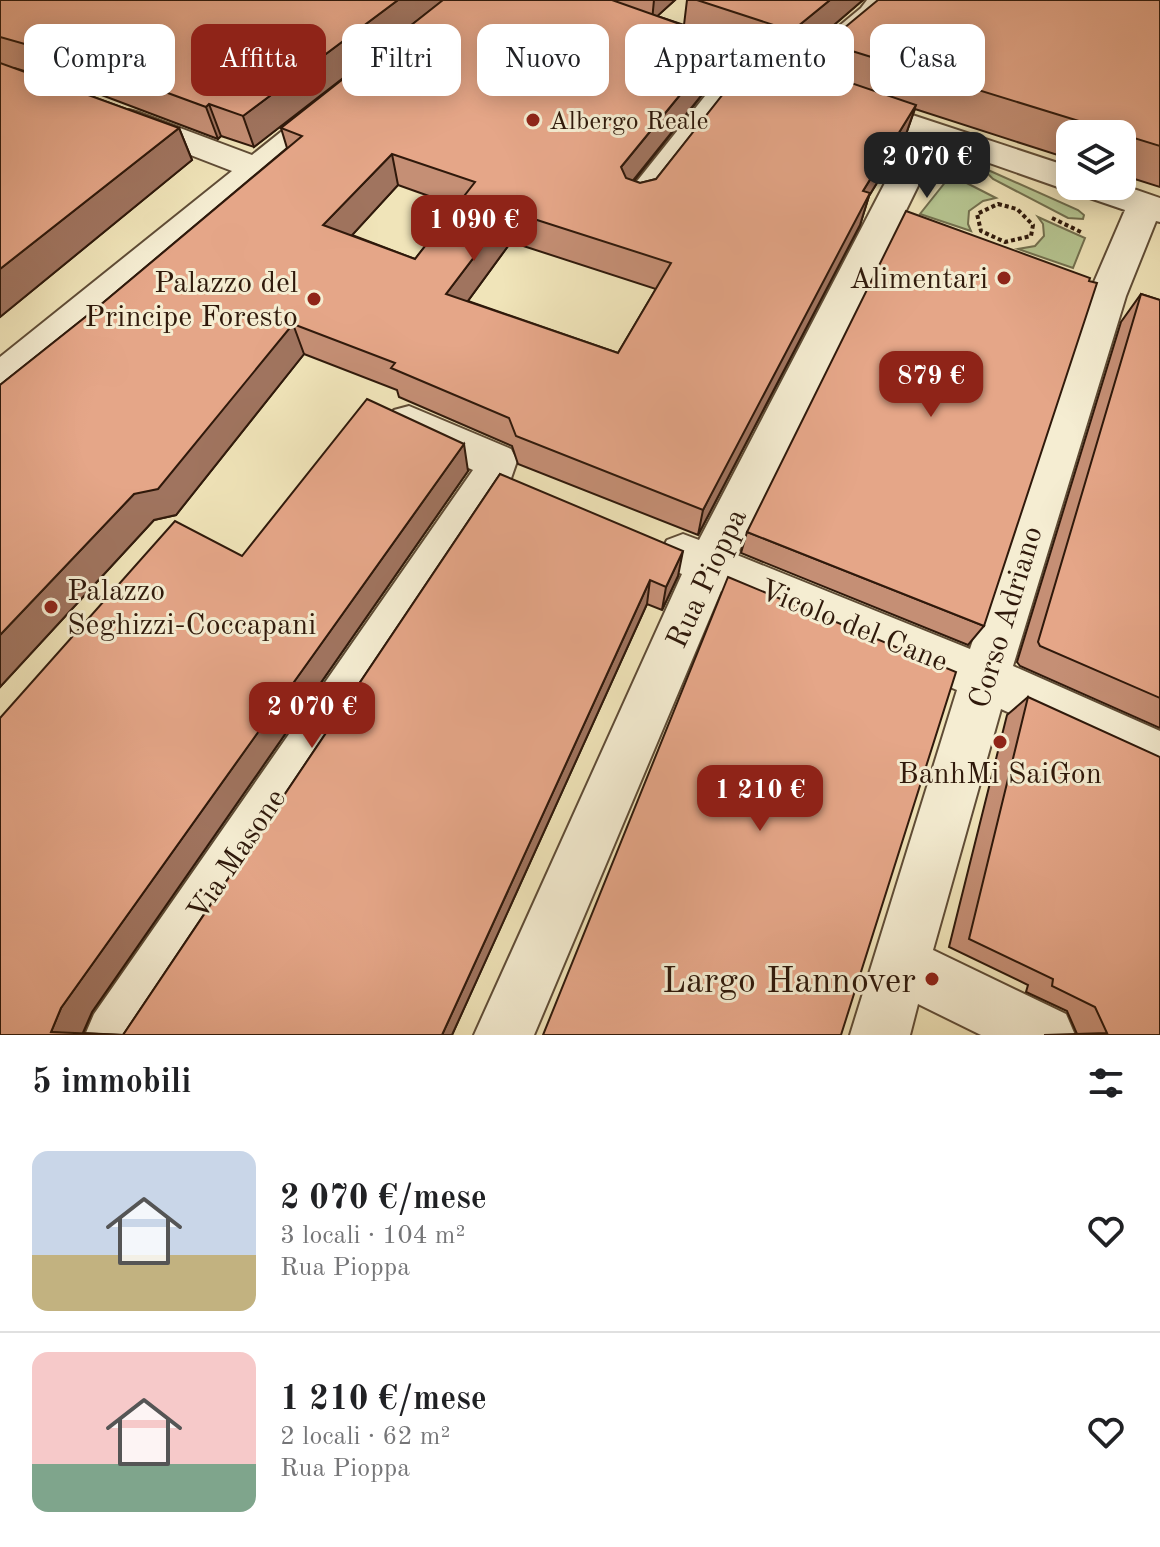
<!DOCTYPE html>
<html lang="it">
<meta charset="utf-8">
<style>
:root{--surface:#fff;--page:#f6f6f6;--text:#202124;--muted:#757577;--line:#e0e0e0;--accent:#8f2418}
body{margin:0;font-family:"Old Standard TT",serif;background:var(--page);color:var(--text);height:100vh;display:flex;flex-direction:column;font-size:30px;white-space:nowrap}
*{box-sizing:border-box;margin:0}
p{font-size:26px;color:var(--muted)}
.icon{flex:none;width:44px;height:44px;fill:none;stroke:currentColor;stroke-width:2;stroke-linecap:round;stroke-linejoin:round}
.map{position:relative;height:1035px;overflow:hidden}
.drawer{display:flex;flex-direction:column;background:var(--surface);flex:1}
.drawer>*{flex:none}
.hud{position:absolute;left:24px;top:24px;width:1112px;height:72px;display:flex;gap:16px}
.controls{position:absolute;left:1056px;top:120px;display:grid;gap:16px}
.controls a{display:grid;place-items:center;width:80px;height:80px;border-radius:16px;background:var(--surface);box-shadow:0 4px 20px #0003;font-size:40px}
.price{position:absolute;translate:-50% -68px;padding:0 18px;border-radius:16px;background:var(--accent);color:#fff;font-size:26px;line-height:52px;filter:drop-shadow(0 2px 4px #0008)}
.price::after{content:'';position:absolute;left:50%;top:48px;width:24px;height:18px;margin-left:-12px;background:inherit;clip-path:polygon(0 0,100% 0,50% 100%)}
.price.on{background:#222;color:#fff}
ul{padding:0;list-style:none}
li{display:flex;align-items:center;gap:24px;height:200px;padding:0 32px}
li+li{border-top:2px solid var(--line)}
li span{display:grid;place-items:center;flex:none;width:224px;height:160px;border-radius:16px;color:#555}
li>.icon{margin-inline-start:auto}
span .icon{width:96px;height:96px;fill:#fffc;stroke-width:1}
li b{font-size:34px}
h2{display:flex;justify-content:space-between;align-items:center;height:96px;padding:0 32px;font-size:34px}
.tag{padding:0 28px;border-radius:16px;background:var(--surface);box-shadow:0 4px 20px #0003;font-size:28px;line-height:72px}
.tag.on{background:var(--accent);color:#fff}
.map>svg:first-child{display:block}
</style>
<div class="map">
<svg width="1160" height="1035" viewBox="0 0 1160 1035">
<rect width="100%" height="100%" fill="#f0e4b9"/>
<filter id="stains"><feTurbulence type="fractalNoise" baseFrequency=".0025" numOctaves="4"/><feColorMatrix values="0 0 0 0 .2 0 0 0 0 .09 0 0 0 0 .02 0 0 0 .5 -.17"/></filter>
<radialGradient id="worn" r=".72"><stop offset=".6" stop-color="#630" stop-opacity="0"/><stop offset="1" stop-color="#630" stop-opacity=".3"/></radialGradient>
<path fill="#b6c591" stroke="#726f4e" stroke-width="2" d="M988,170L1078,210L1084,215L1083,219L1068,218L993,179L985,171Z
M951,175L996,198L983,201L969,211L968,224L971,231L920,214Z
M1038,217L1085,238L1073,268L1018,249L1035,246L1044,236L1043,224Z"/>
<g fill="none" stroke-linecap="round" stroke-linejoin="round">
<g stroke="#5f4c36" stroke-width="4">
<path id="minor" d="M540,0H581L785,71L861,8L867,0H895L882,20L811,80L817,87L812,94L801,96L750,79L651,208L639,211L627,208L622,200L725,71L544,6Z
M333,96L344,99L349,106L344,113L14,390L0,394V357L232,171L118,127L113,120L118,113L129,110L140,113L252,155L322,99Z
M900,111L1070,167V186L1122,185L1160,198V222L1156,221L1126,296L1013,666L1160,731V782L1001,709L933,950L1066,1014L1075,1035H981L918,1004L910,1035H850L957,690L721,591L534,1035H474L682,574L667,568L660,554L667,540L683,534L699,540L910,135L889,128L884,121L889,114ZM938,145L1058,187L1075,189L1078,194L1125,210L1088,296L970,649L737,555Z
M409,406L511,449L517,461L508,487L150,1035H85L94,1014L473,470L394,434L388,422L394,410Z"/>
</g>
<path stroke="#2f190b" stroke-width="4" stroke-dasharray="4 3" stroke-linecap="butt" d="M998,204L1017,209L1033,225L1031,236L1005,242L981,231L977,214Z
M1052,218L1083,233"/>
<use href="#minor" fill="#f5edd2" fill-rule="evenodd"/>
</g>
<path fill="#c58f75" stroke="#2f190b" stroke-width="2" fill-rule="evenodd" d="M0,0H675L657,16L684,25L687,0H863L791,62L819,72L826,43L1160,0V187L1122,175V134H1070V159L915,109L905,137L869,196L860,225L698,535L518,464L512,446L399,397L397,390L304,354L176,515L154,520L0,687V385L98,307L287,148L281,128L391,41L254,147L221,136L218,139L83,88L14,68L179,128L192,160L0,317ZM725,46L754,56L656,179L640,183L634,181L721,71ZM398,185L457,206L415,259L352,235ZM511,242L656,289L618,353L468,301Z
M1141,294L1160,300V728L1020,666L1017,662L1121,322Z
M468,471L92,1012L83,1033L123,1035L500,474L678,576L662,610L647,604L452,1035H0L242,556Z
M747,532L984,626L968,645L741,553Z
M1028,697L1160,1035L1077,1034L1067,1011L1026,992L1028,985L949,947L1007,715Z"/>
<path fill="#a0745f" stroke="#2f190b" stroke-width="2" d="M398,0H444L254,147L243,116Z
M654,0H675L652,21Z
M830,0H863L785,67L792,31Z
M725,40L721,71L619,198L621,167Z
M209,104L221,136L218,139L206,107Z
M916,105L905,137L869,196L860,225L698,535L703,510L863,191Z
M179,128L192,160L0,317V269Z
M392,154L398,185L333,256L323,225Z
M509,211L511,242L451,324L446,294Z
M293,324L304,354L176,515L154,520L0,687V635L134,494Z
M464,444L468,471L92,1012L82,1035L51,1032L61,1008Z
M683,551L678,576L662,610L666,587Z
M650,580L647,604L452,1035H442Z"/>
<path fill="#e5a688" stroke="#2f190b" stroke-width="2" fill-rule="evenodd" d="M0,0H398L243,116L209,104L206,107L67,56L0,37Z
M443,0H612L725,40L621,167L626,178L640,183L656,179L757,51L916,105L863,191L870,193L703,510L516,436L509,418L391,368L395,363L293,324L158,489L134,494L0,635V385L98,307L302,136L281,128ZM392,154L475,182L415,259L323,225ZM509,211L671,263L618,353L446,294Z
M697,0H830L792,31Z
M878,0H1160V146L826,43Z
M0,63L179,128L0,269Z
M906,211L1090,278L1089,281L1097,283L984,626L747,532Z
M1141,294L1160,300V698L1040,646L1038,642Z
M367,399L464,444L61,1008L51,1032L123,1035L500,474L683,551L666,587L650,580L442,1035H0V718L175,521L242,556Z
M728,577L956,672L841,1035H543Z
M1028,697L1160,757V1035H1044L1107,1033L1095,1007L1052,986L1053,979L969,939Z"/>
<g fill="#8f2418" stroke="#f5edd2" stroke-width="3">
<circle cx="533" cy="120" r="8"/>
<circle cx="1004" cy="278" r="8"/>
<circle cx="314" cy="299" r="8"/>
<circle cx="51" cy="607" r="8"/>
<circle cx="1000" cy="742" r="8"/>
<circle cx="932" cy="979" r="8"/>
</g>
<g text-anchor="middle" stroke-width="6" stroke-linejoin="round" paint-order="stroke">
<g font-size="26" fill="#2f190b" stroke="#f5edd2" text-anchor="start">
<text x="549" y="129">Albergo Reale</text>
</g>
<g font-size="30" fill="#2f190b" stroke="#f5edd2" text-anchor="end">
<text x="988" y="288">Alimentari</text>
<text x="298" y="292">Palazzo del<tspan x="298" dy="34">Principe Foresto</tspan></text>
<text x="67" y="600" text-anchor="start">Palazzo<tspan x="67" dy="34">Seghizzi-Coccapani</tspan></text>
<text x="1000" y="783" text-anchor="middle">BanhMi SaiGon</text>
</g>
<g font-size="30" fill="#2f190b" stroke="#f5edd2">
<text transform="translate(706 578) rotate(-65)" y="10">Rua Pioppa</text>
<text transform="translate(1005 617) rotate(-73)" y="10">Corso Adriano</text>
<text transform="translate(854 625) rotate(22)" y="10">Vicolo del Cane</text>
<text transform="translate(236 854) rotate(-56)" y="10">Via Masone</text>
</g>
<g font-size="36" fill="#2f190b" stroke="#f5edd2" text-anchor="end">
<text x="916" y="992">Largo Hannover</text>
</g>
</g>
<rect width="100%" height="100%" filter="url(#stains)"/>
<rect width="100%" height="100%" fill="url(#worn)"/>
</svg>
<div class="controls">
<a><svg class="icon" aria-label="layers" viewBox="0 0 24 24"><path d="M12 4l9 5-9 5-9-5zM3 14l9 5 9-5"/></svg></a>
</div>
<b class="price on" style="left:927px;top:200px">2 070 €</b>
<b class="price" style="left:474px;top:263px">1 090 €</b>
<b class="price" style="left:931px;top:419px">879 €</b>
<b class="price" style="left:312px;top:750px">2 070 €</b>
<b class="price" style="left:760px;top:833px">1 210 €</b>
<div class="hud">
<a class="tag">Compra</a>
<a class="tag on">Affitta</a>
<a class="tag">Filtri</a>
<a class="tag">Nuovo</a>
<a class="tag">Appartamento</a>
<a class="tag">Casa</a>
</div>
</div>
<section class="drawer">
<h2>5 immobili<svg class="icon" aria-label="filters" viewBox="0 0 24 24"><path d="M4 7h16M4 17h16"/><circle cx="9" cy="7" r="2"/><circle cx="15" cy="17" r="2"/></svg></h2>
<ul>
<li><span style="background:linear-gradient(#c9d6e8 65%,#c2b280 0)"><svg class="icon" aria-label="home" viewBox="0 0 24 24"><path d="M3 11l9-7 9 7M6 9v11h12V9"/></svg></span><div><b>2 070 €/mese</b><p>3 locali · 104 m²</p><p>Rua Pioppa</p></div><svg class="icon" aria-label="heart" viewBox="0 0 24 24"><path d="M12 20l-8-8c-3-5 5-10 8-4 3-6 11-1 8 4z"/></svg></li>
<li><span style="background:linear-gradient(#f6c9c9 70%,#7fa58c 0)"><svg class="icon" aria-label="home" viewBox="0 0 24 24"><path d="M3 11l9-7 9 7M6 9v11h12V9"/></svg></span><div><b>1 210 €/mese</b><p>2 locali · 62 m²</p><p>Rua Pioppa</p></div><svg class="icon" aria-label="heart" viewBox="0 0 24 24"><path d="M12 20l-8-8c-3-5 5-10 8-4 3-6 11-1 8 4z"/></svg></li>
</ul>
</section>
